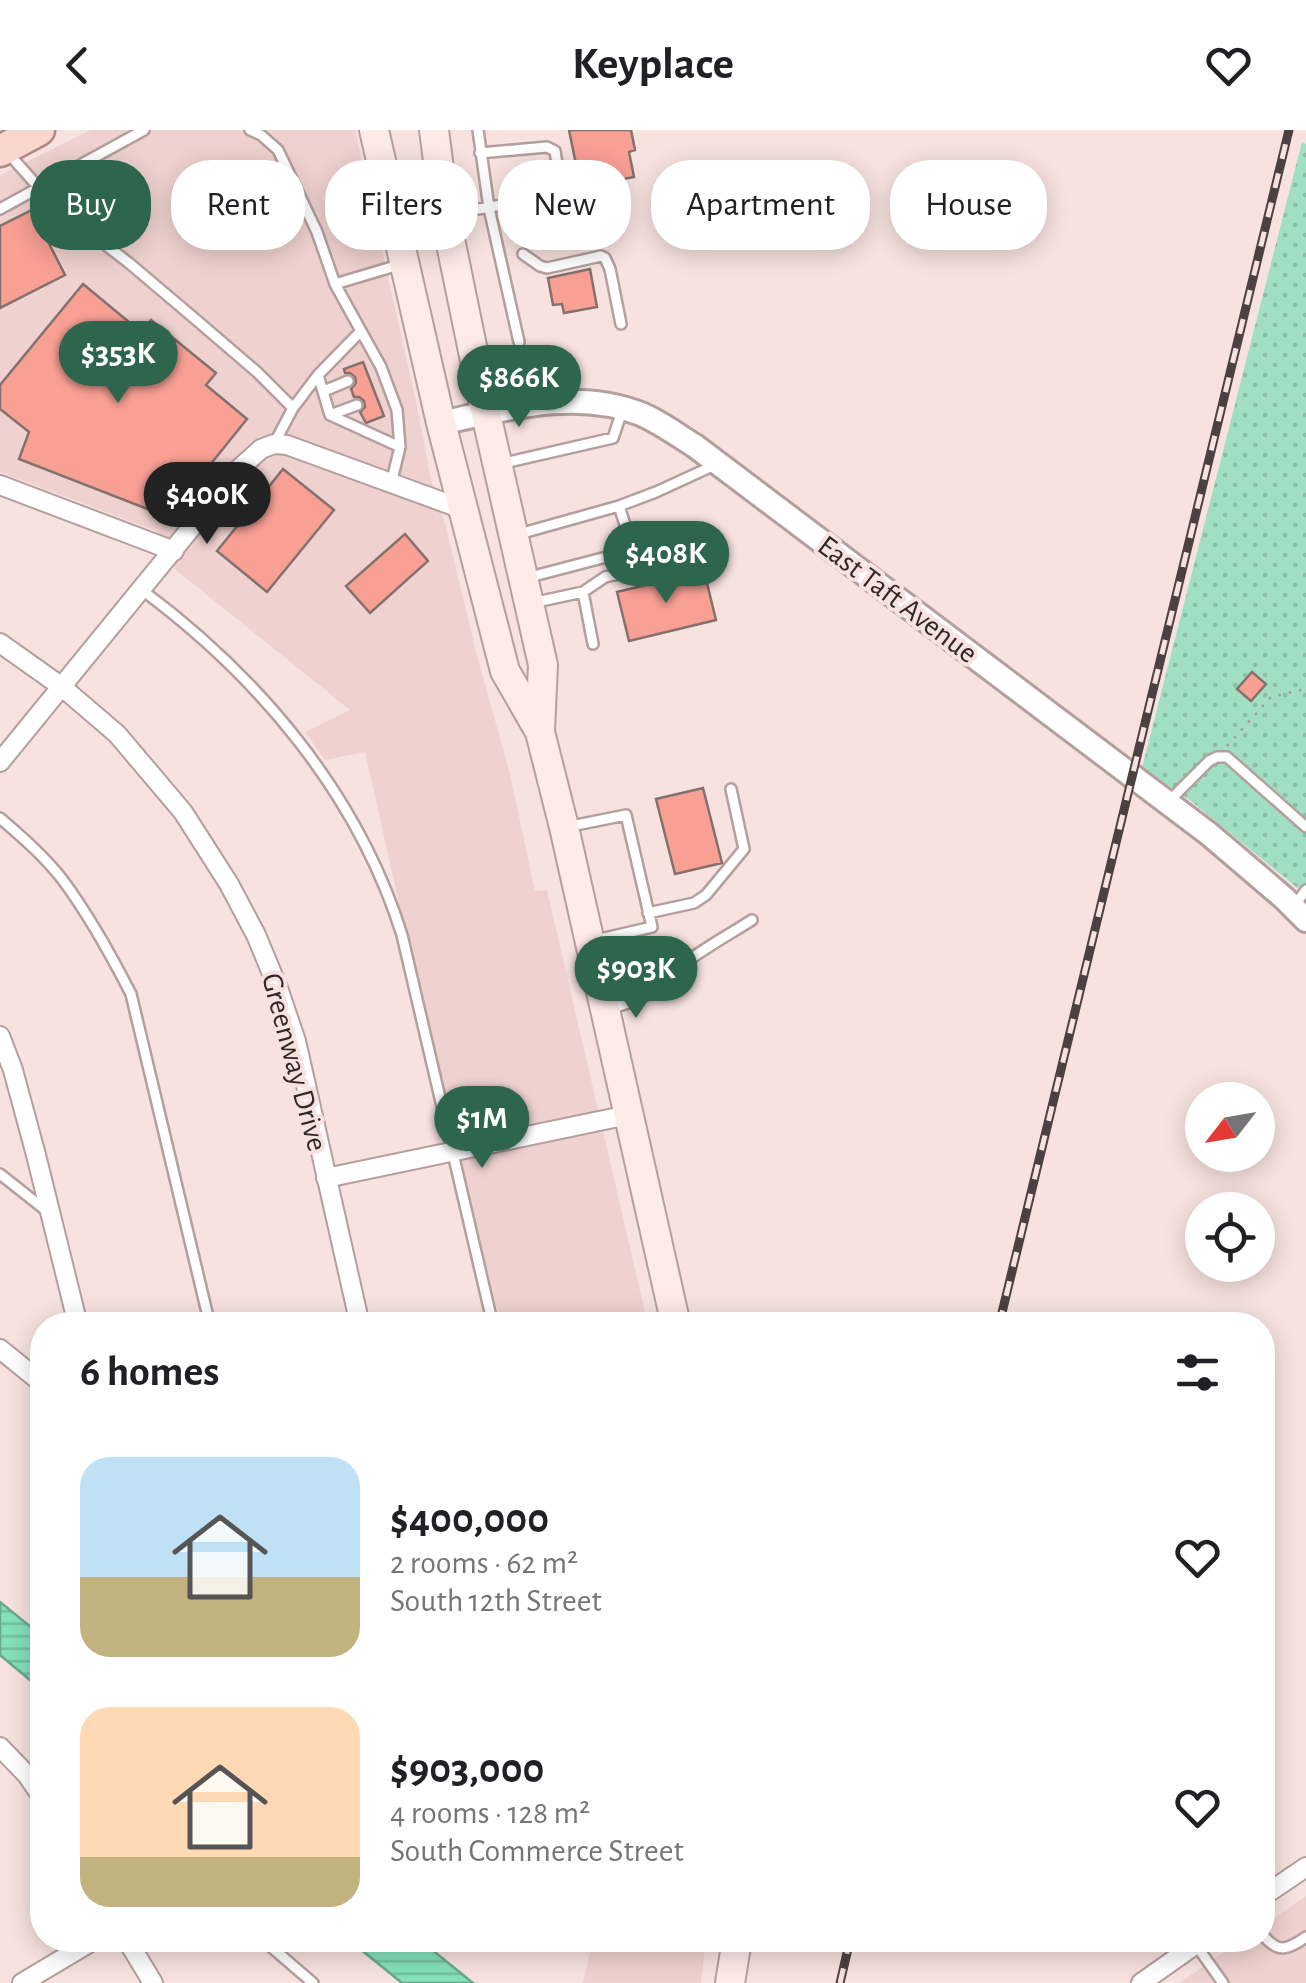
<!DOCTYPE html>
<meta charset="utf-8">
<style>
:root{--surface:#fff;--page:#f2f2f2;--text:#202124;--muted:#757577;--accent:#2d654d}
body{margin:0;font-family:"Alegreya Sans",sans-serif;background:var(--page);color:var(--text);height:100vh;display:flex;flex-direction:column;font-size:38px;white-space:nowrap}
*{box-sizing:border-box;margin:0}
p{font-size:32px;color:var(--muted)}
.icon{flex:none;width:55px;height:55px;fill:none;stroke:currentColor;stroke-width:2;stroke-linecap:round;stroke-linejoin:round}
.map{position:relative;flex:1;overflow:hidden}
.side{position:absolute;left:30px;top:1182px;width:1245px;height:640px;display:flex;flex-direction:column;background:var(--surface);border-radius:40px;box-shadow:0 5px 25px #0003}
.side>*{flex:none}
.guide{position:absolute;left:30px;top:30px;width:1248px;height:90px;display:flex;gap:20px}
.needle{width:65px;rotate:239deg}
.tools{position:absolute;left:1185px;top:952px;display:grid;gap:20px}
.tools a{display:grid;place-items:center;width:90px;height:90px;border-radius:50%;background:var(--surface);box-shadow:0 5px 25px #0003;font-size:50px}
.price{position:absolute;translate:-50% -85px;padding:0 22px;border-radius:35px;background:var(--accent);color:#fff;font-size:32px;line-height:65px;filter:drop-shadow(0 2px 5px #0008)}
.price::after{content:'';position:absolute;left:50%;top:60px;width:30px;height:22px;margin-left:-15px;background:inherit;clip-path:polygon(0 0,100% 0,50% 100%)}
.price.active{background:#222;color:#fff}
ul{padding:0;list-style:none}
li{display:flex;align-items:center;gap:30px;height:250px;padding:0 50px}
li span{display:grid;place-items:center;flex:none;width:280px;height:200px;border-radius:30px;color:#555}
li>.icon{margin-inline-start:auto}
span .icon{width:120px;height:120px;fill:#fffc;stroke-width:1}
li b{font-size:42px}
h2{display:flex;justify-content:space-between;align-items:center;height:120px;padding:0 50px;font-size:42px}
.chip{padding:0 35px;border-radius:40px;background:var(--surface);box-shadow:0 5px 25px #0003;font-size:35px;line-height:90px}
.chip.active{background:var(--accent);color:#fff}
header{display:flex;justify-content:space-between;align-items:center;height:130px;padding:0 50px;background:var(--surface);font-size:45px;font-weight:600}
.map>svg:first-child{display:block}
</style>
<header><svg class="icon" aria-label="back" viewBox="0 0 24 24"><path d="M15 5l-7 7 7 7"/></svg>Keyplace<svg class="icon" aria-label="heart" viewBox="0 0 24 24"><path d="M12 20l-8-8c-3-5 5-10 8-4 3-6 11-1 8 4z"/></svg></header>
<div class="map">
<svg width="1306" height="1853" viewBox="0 0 1306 1853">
<defs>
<pattern id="park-dots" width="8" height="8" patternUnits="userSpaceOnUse" patternTransform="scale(2.5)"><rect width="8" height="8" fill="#a0dfc1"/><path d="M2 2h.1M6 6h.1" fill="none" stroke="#8abfa6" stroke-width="1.8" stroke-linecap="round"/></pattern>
<pattern id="water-rules" width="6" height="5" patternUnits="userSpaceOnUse" patternTransform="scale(2.5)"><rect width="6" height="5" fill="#84e1b8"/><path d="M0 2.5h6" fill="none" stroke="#72c19e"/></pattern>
</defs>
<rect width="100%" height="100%" fill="#f7e2df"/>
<path fill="#efd2cf" d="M91,0H355L416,271L431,350L446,397L476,522L509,640L535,761L547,760L648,1195H501L420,867L365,622L325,630L305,602L350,580L176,440L156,401L0,342V45Z
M1306,1766V1853H1179L1242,1810H1262L1263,1796Z
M593,1810H706L701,1853H583Z"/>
<path fill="url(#park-dots)" d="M1302,12L1306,14V765L1191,671L1142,638Z"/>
<path fill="url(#water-rules)" stroke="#6aa98c" stroke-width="2.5" d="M0,1472L42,1506V1560L0,1525Z
M349,1810H420L473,1853H402Z"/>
<path fill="#f9a095" stroke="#83716e" stroke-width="2.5" d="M569,0H631L635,20L629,22L634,47L618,50L623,76L586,83Z
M32,80L65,145L0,178V96Z
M590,139L597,177L564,183L562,174L553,175L548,148Z
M83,154L141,202L151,190L216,243L206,255L247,289L168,387L19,329L29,302L0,279V255Z
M363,232L384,286L366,293L360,282L365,277L364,271L359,267H354L351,259L356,253L355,247L350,243H345L344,239Z
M283,339L334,380L267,462L217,421Z
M405,404L428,431L370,483L346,456Z
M704,441L716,490L629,511L617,462Z
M1252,542L1266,554L1251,571L1237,559Z
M703,658L722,733L675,744L656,669Z"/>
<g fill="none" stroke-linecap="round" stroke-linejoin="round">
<g stroke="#b39f9d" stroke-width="14">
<path id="service" d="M250,0L261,5L278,20L317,102L335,154
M478,0L489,78L519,212
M9,24L55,76L129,133L194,188L257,242L293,278
M0,79L144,0
M448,84L556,66L561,59L555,21L547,17L480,23
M523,124L540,136L547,138L601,126L605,128L610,139L621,194
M318,245L330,285L400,317L397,280L381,237L361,201
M324,261L348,251
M330,285L357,275
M274,314L293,278L318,245L361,201L335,154L402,134
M500,334L613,308L622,281
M391,354L400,317
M619,376L656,362L717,334
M519,404L619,376L633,420L526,448
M142,460C259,547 358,664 402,805L493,1195
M583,462L593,514
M532,473L583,462L605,447L698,426
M1168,672L1209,631L1217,627H1227L1306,697
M0,688C22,707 44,726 62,749C89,785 111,825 131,864L210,1195
M566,697L626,685L652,797L596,810
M1295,775L1306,760
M648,783L694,773L706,765L744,719L731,659
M611,878C651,869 655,857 685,833C706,817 730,804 752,790
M0,1044L48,1082
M1262,1804C1278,1824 1287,1820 1306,1807
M263,1810L313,1853
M1196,1815L1223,1853"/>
</g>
<g stroke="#b39f9d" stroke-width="22">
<path id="minor" d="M0,355L174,421
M0,513L62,557L117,604L183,682L229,754L256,805L278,858L296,911L360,1195
M0,632L240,338L261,319L274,314L287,315L465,380
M0,906L13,940L36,1025L78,1195
M326,1048L628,985
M0,1219L42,1253
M0,1617L27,1645L42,1667
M1262,1767L1306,1737
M127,1810L153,1853
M22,1853L94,1810
M1141,1853L1202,1810"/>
</g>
<g stroke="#b39f9d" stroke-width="28">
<path id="tertiary" d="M441,293C507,279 575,258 641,284C660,292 677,305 695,316L1209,704L1284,768L1306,790"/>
</g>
<g stroke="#b39f9d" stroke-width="32">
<path id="secondary" d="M374,0L441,293L505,541L540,602L564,697L676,1195
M434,0L445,85L486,284L543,535L540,600
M730,1853L737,1810"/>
</g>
<g stroke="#b18782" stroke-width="35">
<path id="primary" d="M0,21L39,0"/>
</g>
<path stroke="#a79795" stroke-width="2.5" stroke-dasharray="2.5 8" stroke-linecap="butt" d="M1227,616L1271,567L1306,559"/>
<use href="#service" stroke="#fff" stroke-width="9"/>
<use href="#minor" stroke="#fff" stroke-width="18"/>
<use href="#tertiary" stroke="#fff" stroke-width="22"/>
<use href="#secondary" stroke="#fdebe8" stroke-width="28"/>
<use href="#primary" stroke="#fad6d1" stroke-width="30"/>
<g stroke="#4b4140" stroke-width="9">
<path id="rail" d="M999,1195L1289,0
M840,1853L850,1810"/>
</g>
<use href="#rail" stroke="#f7e2df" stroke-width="5" stroke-dasharray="15" stroke-linecap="butt"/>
</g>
<g text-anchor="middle" stroke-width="8" stroke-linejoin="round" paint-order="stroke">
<g font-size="30" fill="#2f2726" stroke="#f7e2df">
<text transform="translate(898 469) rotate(37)" y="10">East Taft Avenue</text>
<text transform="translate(295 932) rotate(75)" y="10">Greenway Drive</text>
</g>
</g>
</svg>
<div class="tools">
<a><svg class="needle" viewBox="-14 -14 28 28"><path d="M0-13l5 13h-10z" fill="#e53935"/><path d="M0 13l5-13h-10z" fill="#757577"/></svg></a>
<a><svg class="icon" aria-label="locate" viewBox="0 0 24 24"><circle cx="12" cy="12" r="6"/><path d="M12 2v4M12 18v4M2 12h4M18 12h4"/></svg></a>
</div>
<b class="price" style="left:118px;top:276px">$353K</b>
<b class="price" style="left:519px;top:300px">$866K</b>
<b class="price active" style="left:207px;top:417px">$400K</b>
<b class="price" style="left:666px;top:476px">$408K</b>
<b class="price" style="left:636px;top:891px">$903K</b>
<b class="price" style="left:482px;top:1041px">$1M</b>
<div class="guide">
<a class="chip active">Buy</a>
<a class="chip">Rent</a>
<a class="chip">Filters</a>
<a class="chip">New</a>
<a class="chip">Apartment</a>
<a class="chip">House</a>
</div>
<section class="side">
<h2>6 homes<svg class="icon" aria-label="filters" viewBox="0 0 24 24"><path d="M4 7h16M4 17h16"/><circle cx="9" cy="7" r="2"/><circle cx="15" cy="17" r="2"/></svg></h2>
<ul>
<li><span style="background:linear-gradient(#bfe0f5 60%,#c2b280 0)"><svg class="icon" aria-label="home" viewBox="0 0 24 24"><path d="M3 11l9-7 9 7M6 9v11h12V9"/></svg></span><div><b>$400,000</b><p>2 rooms · 62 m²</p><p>South 12th Street</p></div><svg class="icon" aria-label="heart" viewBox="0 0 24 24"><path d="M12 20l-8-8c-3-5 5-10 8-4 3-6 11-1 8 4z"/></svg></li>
<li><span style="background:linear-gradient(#ffd9b3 75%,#c2b280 0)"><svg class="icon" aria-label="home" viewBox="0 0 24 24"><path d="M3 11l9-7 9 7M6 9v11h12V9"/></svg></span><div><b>$903,000</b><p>4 rooms · 128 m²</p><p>South Commerce Street</p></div><svg class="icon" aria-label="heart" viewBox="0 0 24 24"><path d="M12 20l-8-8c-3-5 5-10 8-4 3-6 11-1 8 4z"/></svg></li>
</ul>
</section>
</div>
